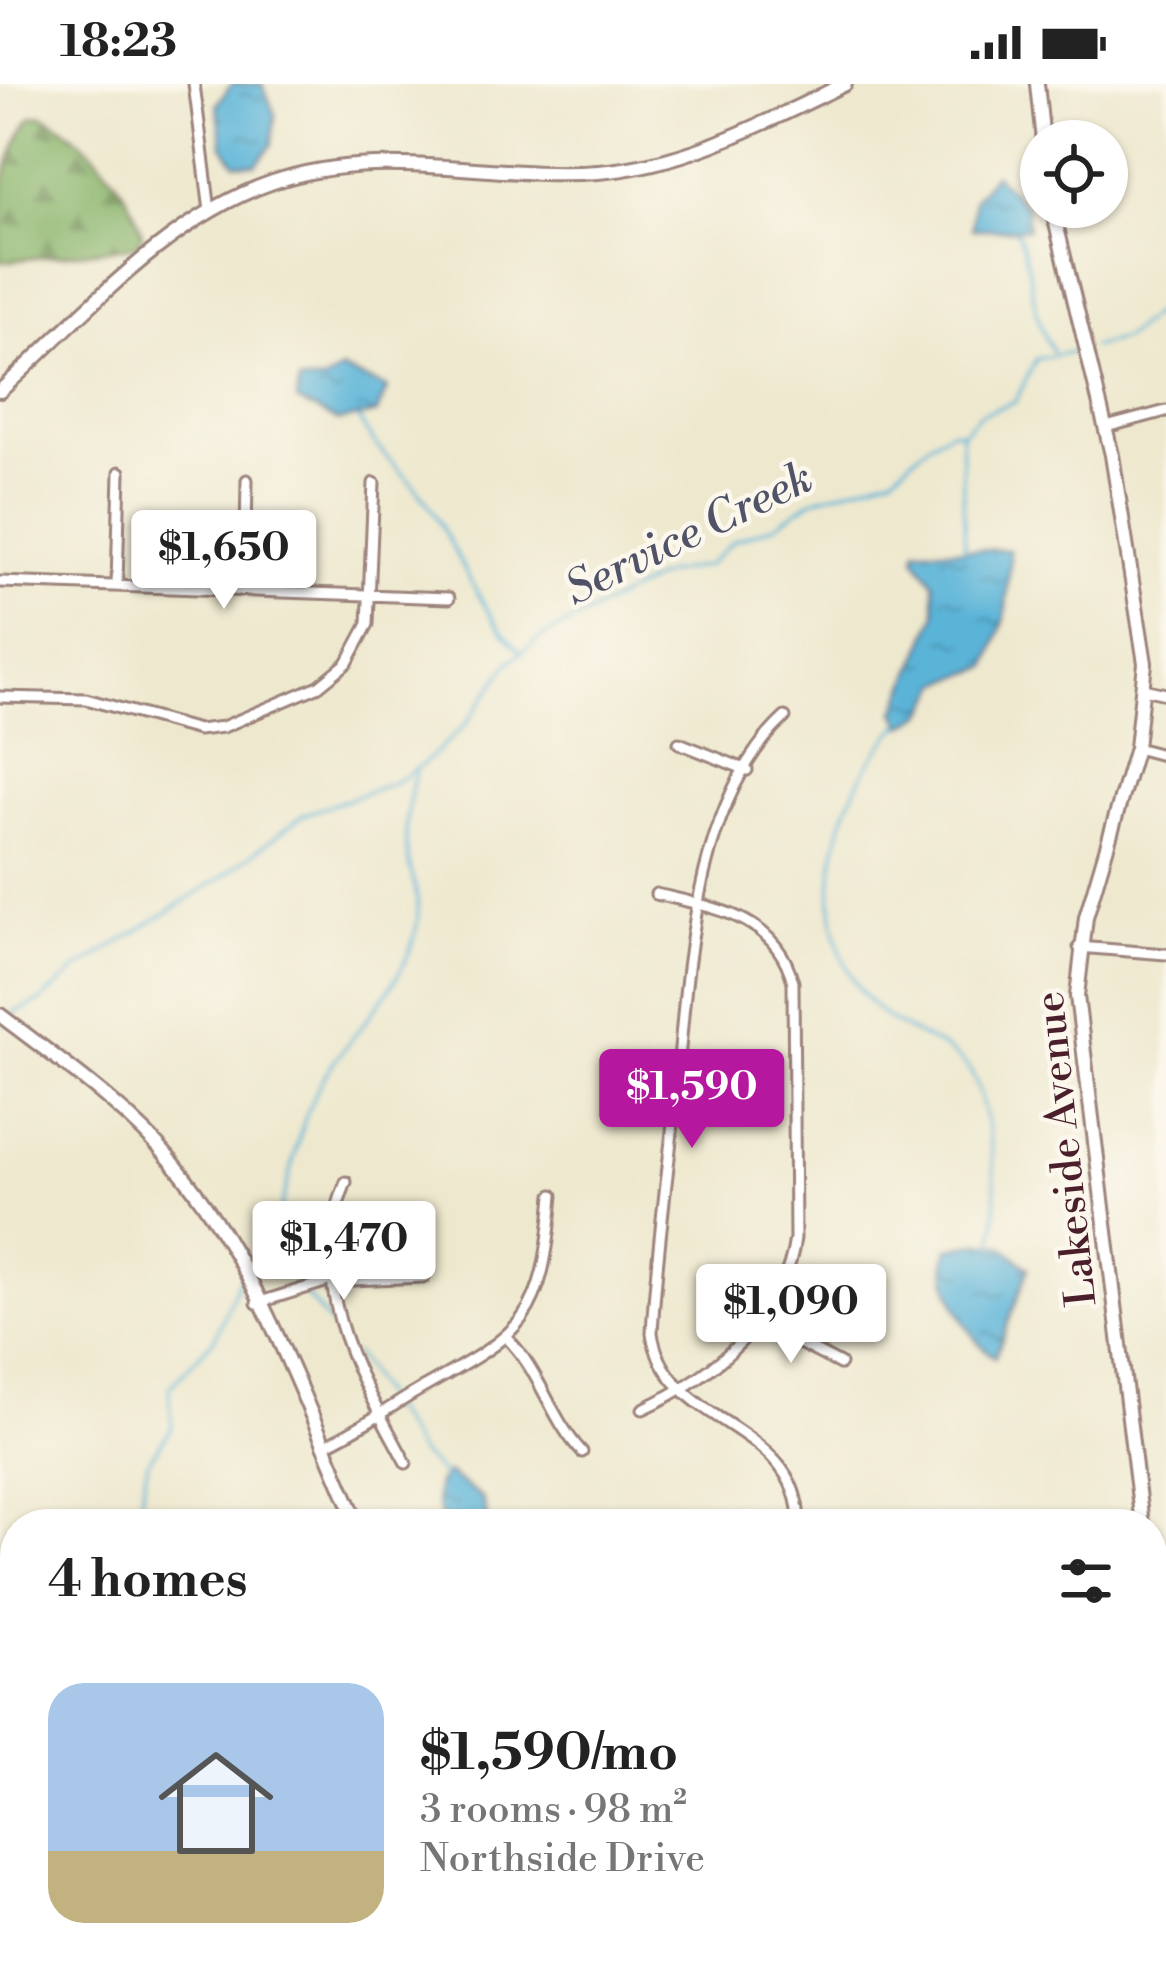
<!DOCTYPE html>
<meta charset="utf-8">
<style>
:root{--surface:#fff;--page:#f6f6f6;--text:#222;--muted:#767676;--accent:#b5179e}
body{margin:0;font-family:"Libre Bodoni",serif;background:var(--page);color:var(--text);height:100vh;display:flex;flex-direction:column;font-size:45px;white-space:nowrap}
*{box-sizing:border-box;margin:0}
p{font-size:39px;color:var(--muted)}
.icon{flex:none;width:66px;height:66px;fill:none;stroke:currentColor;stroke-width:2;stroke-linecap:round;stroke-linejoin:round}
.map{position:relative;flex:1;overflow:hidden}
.sheet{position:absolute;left:0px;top:1425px;width:1167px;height:468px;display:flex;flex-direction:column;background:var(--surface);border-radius:48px 48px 0 0;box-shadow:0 3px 9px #0004}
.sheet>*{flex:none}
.controls{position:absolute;left:1020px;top:36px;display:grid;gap:24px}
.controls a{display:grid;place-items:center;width:108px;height:108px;border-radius:50%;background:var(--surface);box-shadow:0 3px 9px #0004;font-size:60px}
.price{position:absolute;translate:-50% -102px;padding:0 27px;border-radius:12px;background:#fff;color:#222;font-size:39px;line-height:78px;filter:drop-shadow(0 3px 6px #0008)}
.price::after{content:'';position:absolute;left:50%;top:72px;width:36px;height:27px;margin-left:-18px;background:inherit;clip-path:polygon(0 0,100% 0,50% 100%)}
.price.on{background:var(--accent);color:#fff}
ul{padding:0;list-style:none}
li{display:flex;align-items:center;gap:36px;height:300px;padding:0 48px}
li span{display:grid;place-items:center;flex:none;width:336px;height:240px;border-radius:36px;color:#555}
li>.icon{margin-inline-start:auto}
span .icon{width:144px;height:144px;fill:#fffc;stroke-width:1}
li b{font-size:51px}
h2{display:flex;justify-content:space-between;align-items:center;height:144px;padding:0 48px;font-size:51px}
.status{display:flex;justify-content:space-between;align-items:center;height:84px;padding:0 60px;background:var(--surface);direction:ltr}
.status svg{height:33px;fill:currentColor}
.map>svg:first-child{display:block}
</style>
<div class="status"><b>18:23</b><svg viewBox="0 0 49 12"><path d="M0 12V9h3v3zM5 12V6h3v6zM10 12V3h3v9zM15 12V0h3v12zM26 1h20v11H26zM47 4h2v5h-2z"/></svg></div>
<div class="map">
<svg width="1166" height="1893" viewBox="0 0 1166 1893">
<defs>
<pattern id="forest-firs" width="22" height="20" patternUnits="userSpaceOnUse" patternTransform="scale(3)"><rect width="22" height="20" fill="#8cb66d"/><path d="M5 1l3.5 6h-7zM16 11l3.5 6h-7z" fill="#74935a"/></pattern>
<pattern id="water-ripples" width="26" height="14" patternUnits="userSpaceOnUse" patternTransform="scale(3)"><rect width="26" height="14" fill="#5ab4d8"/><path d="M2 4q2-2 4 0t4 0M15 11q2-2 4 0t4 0" fill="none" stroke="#4c92af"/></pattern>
</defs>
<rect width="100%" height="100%" fill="#fbf7ec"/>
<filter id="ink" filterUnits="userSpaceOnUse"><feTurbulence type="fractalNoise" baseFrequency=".00833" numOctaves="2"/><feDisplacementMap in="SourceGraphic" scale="24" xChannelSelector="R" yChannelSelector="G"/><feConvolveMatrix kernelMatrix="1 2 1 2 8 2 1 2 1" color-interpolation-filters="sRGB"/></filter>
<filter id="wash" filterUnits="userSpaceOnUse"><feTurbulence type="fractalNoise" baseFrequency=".004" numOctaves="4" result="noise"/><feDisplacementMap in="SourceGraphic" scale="48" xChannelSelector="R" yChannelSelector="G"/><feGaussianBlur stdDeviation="2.7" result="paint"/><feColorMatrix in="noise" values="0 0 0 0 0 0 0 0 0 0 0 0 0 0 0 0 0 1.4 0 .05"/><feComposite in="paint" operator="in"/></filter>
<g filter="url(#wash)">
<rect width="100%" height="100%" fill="#eee8ce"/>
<path fill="url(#forest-firs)" stroke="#6b6a4c" stroke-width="3" d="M42,31C86,53 131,104 142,151L136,162L0,178C0,120 0,79 31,33Z"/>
<path fill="url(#water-ripples)" stroke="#526a82" stroke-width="3" d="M232,0H262L275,30L272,61L256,80L235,79L223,62L217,20Z
M994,90L1026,123L1028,145H972L974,115Z
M342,286L387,304L377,329L339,337L297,317L299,298H324Z
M917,465L1009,466L1010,475L1005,534L988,583L941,599L925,629L904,642L896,628L936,530L934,499L915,473Z
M980,1159L1002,1162L1029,1184L995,1273C969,1258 935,1193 949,1164Z
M447,1389L482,1415L489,1440H446C435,1425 431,1400 447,1389Z"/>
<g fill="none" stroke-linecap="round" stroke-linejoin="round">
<path stroke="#5ab4d8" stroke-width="3" d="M1016,147C1035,185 1029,231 1053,267
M1092,263L1123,255L1166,220
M359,335C377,371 409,389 430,423C460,471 479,526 520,567
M961,349L965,465
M902,640C829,706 798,857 881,929C907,952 954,959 972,990C989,1020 1003,1130 992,1161
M13,929L41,917L76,886L224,792L303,731L393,699L422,681L465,641L510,578L537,556L665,490L708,481L733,457L776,441L812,416L893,391L931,358L950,346L962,348L980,330L1015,318L1036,275L1083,266
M0,942L1,941
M270,1162L300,1202
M251,1187C288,1137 288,1071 313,1014C341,952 405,910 417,841C422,812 408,788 406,759C405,735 410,709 416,686
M305,1210L341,1253
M355,1270L419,1369L444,1392
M136,1440L148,1377L172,1344L169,1304L215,1254L239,1195
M156,1878L185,1893"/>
</g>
</g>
<g filter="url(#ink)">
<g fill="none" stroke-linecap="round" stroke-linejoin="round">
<g stroke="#9c847c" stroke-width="15">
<path id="street" d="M194,0L210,127
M1106,343L1166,327
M0,498L449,514
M117,501L120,388
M245,506L247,396
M1143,605L1166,610
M0,613L86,615L198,646L223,643L319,602L347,579L368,540L374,399
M785,633C688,721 687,908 674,1030C666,1103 656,1175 652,1249C666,1344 799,1337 799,1440
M679,659L747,686
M1136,664L1166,672
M1079,863L1166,870
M346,1098C304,1201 357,1289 406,1379
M257,1219L328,1197L424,1193
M761,1239L840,1280
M507,1254C541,1288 550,1334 582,1368
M643,1325C712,1293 785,1234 795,1154L793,898C776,832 716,824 656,810
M323,1362C358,1346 388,1324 421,1305C527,1246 542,1237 553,1111
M0,1744L15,1742
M0,1828L15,1827
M90,1878L107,1893
M86,1893L102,1878
M373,1893V1878
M497,1893L498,1878
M1089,1893V1878"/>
</g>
<g stroke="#9c847c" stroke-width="18">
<path id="secondary" d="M1037,0L1043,57
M1052,123L1112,371L1145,579L1136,664L1086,833L1077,912L1142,1440
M0,307C82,233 166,134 273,98C380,61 488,96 598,88C687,81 766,38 845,0
M0,931C60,977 126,1022 174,1080C259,1182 305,1321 358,1440
M1152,1479L1166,1534
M1152,1625L1166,1615
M700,1878L708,1893"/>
</g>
<use href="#street" stroke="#fff" stroke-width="9"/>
<use href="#secondary" stroke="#fff" stroke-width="12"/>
</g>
</g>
<g text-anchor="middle" stroke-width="9" stroke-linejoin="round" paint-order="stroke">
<g font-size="42" fill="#4a1f2b" stroke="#fbf7ec">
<text transform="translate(1064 1065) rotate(-96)" y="15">Lakeside Avenue</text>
</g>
<g font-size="45" font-style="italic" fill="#505368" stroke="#fbf7ec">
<text transform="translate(688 448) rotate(-26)" y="16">Service Creek</text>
</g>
</g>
</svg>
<div class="controls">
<a><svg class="icon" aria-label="locate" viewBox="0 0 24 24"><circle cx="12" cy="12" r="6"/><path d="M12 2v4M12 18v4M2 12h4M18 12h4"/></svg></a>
</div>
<b class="price" style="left:224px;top:528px">$1,650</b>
<b class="price on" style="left:692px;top:1067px">$1,590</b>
<b class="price" style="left:344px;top:1219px">$1,470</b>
<b class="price" style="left:791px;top:1282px">$1,090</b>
<section class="sheet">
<h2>4 homes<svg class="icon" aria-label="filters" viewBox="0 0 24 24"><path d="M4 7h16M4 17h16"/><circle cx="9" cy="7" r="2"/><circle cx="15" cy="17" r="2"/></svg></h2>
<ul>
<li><span style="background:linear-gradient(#a9c7e8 70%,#c2b280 0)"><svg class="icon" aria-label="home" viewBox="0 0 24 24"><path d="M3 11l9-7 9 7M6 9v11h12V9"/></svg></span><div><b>$1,590/mo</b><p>3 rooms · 98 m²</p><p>Northside Drive</p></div></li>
</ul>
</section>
</div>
